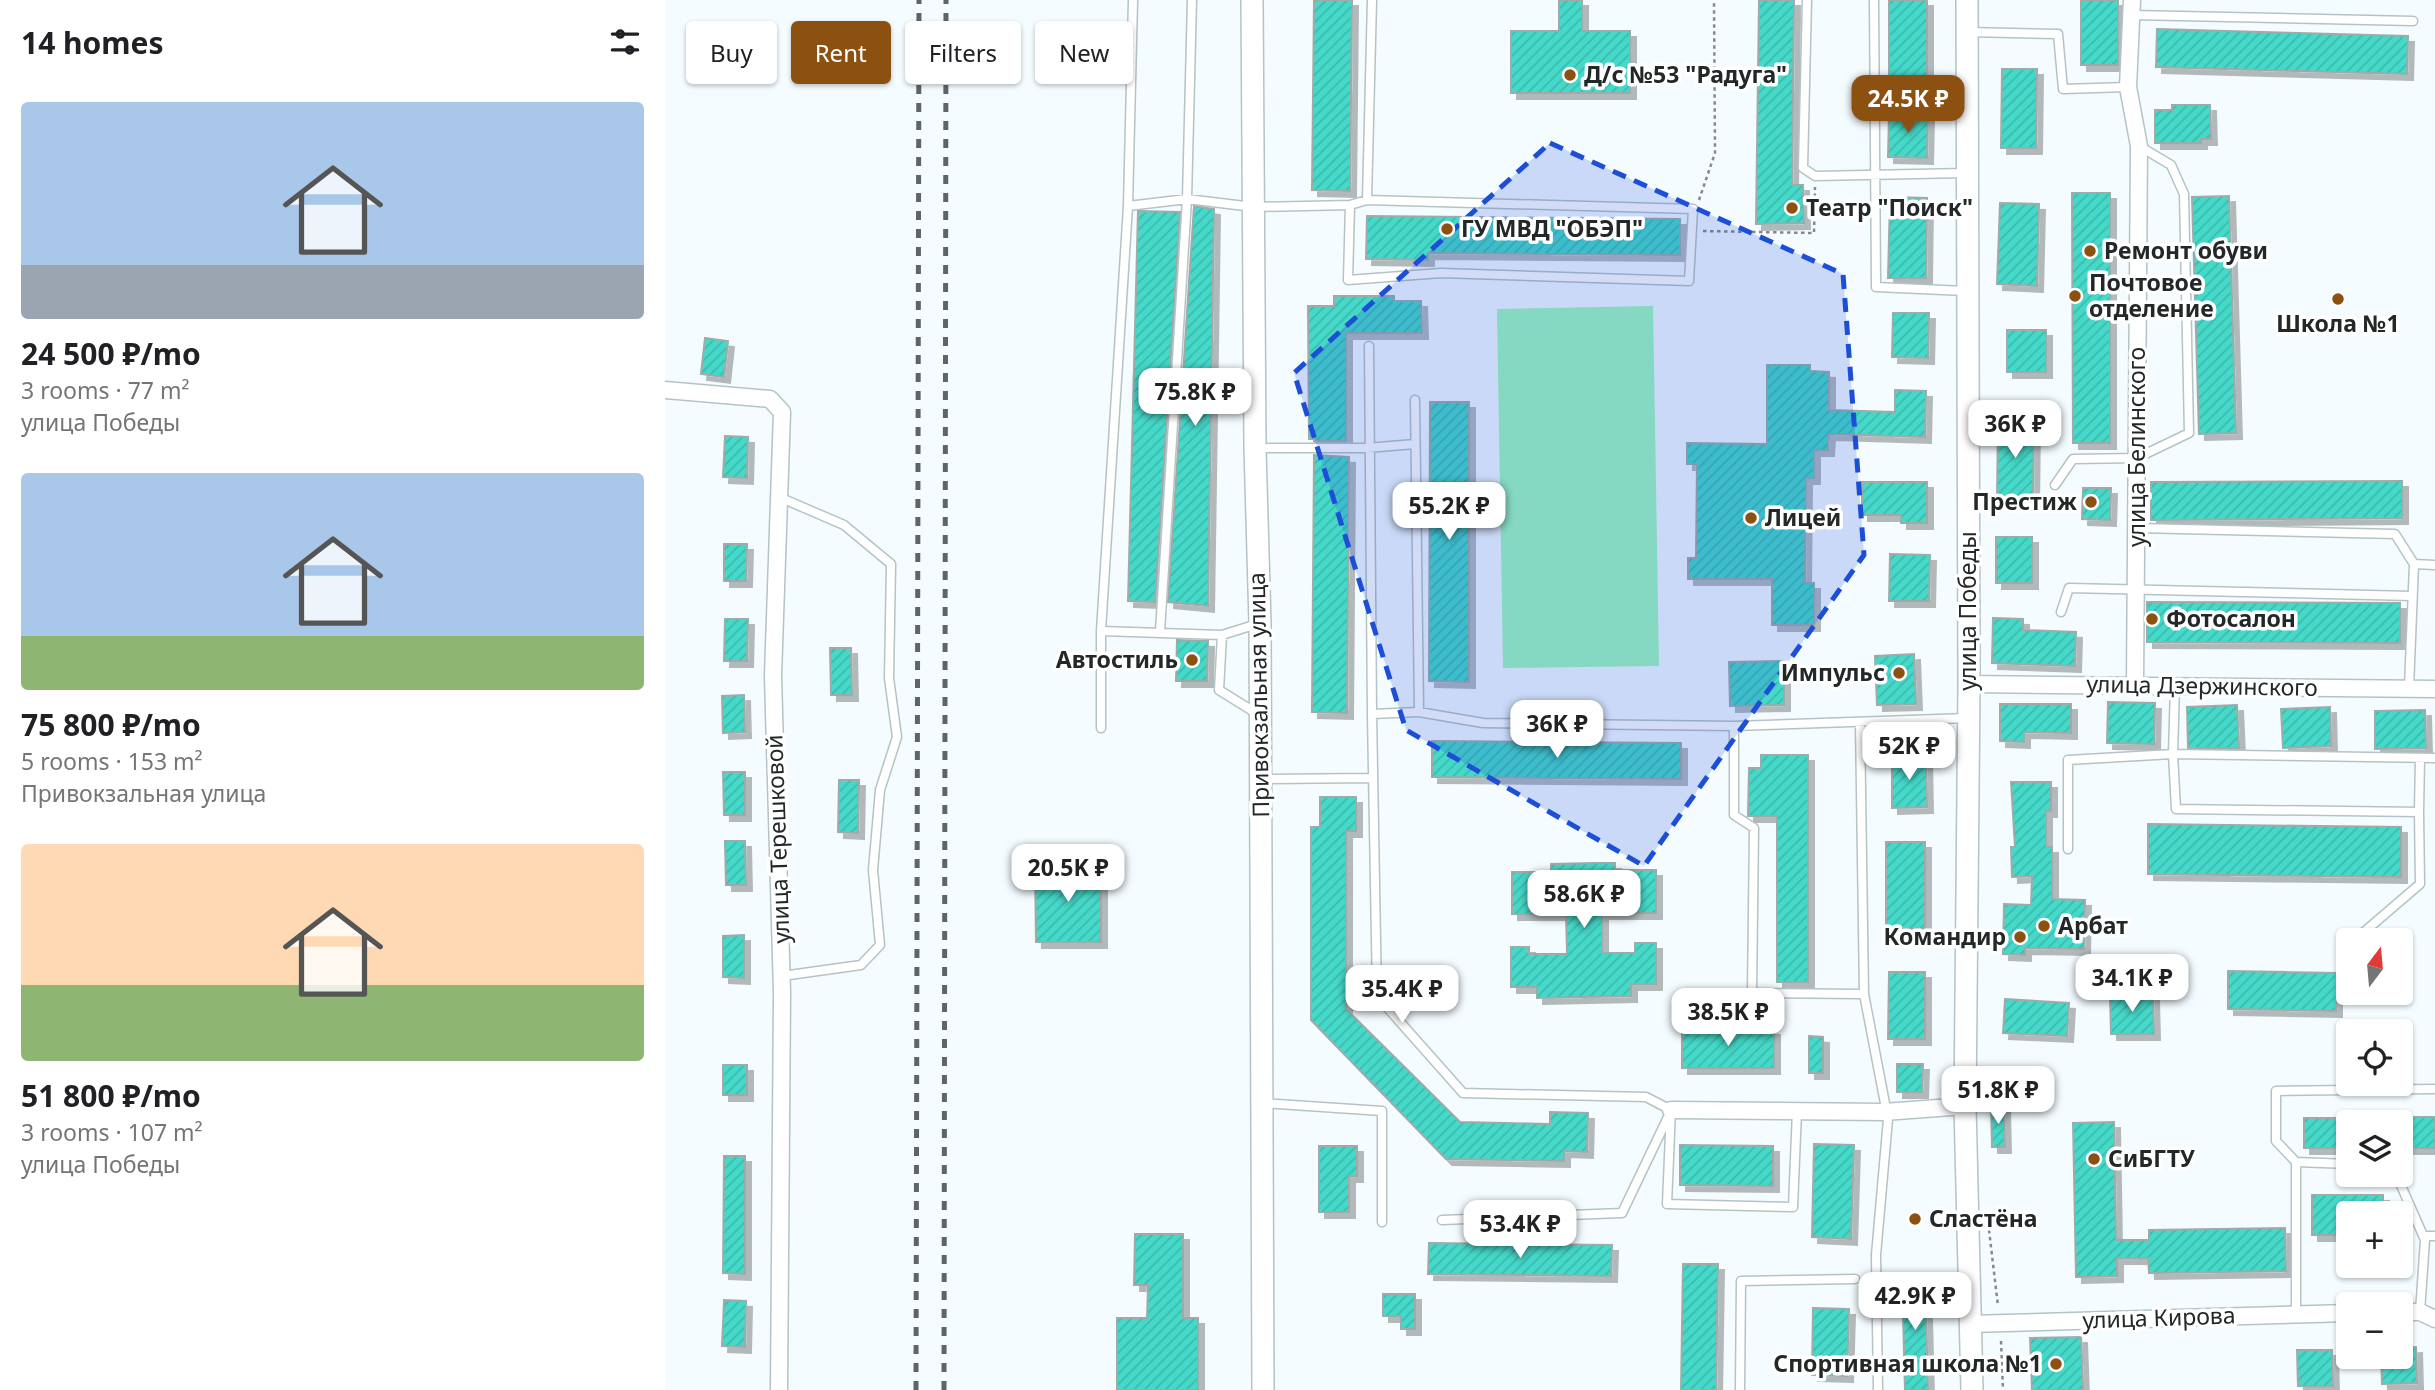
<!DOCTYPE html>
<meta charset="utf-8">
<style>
:root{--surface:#fff;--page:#f2f2f2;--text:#202124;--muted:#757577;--accent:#8c5010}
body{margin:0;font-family:"Noto Sans",sans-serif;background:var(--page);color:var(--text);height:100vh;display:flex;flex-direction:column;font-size:26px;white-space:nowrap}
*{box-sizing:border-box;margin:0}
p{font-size:23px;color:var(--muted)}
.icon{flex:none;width:38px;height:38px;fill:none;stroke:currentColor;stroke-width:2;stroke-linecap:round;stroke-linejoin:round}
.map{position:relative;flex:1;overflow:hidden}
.panel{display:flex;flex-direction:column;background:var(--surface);width:665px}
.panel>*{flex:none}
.guide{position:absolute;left:21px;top:21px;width:665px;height:63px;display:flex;gap:14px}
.needle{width:46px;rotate:16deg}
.controls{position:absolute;left:1671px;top:928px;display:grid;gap:14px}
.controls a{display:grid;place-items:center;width:77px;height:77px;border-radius:7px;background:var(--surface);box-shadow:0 2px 5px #0004;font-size:35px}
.price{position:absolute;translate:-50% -60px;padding:0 16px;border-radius:14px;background:#fff;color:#222;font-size:23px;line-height:46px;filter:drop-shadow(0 2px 4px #0008)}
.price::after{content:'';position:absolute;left:50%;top:42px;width:21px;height:16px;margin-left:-10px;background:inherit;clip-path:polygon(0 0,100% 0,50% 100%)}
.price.active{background:var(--accent);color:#fff}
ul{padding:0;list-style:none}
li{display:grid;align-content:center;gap:14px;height:371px;padding:0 21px}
li span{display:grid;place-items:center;height:217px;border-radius:7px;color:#555}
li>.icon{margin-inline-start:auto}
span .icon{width:126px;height:126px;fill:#fffc;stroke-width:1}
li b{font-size:30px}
h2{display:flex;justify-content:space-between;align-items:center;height:84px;padding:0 21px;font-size:30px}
.tag{padding:0 24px;border-radius:7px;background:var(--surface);box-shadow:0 2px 5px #0004;font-size:24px;line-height:63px}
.tag.active{background:var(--accent);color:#fff}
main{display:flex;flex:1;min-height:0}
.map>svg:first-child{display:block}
</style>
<main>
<section class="panel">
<h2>14 homes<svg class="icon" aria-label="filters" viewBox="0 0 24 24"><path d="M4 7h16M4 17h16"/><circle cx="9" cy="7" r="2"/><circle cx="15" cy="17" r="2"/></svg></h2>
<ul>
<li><span style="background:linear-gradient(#a9c7e8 75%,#9aa5b1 0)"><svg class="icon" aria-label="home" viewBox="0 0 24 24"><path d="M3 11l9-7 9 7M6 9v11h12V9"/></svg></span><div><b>24 500 ₽/mo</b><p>3 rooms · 77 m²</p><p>улица Победы</p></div></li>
<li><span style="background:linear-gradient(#a9c7e8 75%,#8fb573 0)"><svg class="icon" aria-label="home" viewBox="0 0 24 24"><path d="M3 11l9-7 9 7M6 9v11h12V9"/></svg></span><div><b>75 800 ₽/mo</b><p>5 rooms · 153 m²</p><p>Привокзальная улица</p></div></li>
<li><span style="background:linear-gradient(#ffd9b3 65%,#8fb573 0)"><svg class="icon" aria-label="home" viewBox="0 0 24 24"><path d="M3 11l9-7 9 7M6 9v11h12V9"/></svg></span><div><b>51 800 ₽/mo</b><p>3 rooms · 107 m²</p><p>улица Победы</p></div></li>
</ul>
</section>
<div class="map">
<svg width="1770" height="1390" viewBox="0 0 1770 1390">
<defs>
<pattern id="building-hatch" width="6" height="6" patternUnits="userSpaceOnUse" patternTransform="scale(1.75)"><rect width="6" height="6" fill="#45d9c9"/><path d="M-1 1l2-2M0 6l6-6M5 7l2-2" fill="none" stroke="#3cbaad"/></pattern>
<filter id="shadow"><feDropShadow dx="6" dy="6" stdDeviation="0" flood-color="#0004"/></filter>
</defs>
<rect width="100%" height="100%" fill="#f4fcff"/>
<path fill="#9ffabc" d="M988,306L994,666L838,668L832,309Z"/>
<path fill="url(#building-hatch)" stroke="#9eaca9" stroke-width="2" filter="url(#shadow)" d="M649,0H687L685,191L647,190Z
M894,0H917V31H965V93H846V31H894Z
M1094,0H1129L1127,185H1138L1139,223L1091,224Z
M1224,0H1262V80H1224Z
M1416,0H1453V65H1416Z
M1492,29L1743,36L1742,74L1491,67Z
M1337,69H1372L1371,148H1336Z
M1507,105H1545L1546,139H1536V143H1490V110H1507Z
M1224,113L1263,114L1262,158L1223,157Z
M1407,193H1445V443H1408Z
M1564,196L1571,433L1534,434L1527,197Z
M1225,197L1262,198L1261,278H1223Z
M1335,203L1374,204L1372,286L1332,284Z
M529,206L549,209L543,606L503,602Z
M473,211L515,212L490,602L463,601Z
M702,216L1015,219V255L763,253V260L701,259Z
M669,296H729V301H756L757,333H681V441H649V439H644L643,306H669Z
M1228,313H1264L1263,358L1227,357Z
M1342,330H1381V372H1342Z
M40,338L63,341L59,377L36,374Z
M1102,365H1145V371L1164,372V410L1230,412V390L1261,391L1260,437L1164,434L1163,450H1149V478H1141L1140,583H1149V625H1107V579H1023V558H1031L1032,464H1022V443L1102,444Z
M765,402H804V682L764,681Z
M1333,420L1369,421L1368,501L1332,500Z
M60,436L83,437L82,478L58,477Z
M649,455L684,457L682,713L647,712Z
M1737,481V518L1486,520V482Z
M1197,482H1262V523H1236V515H1197Z
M1418,488H1446L1445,520L1417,519Z
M1331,537H1367V583H1331Z
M59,544H82L81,581H59Z
M1225,554L1265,555L1264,601H1224Z
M1482,602L1735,603V643L1482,642Z
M1328,618L1358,619V630L1411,632L1410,666L1327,663Z
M60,619H83L82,661H59Z
M512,640L543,641L542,681H511Z
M165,648H186L187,695H166Z
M1249,654L1251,704L1212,705L1210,656Z
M1119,661V705L1065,706L1064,662Z
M79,695L80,732L58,733L57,696Z
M1443,702L1490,703L1489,744L1442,743Z
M1335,704H1406V733L1359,732V742L1335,741Z
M1572,705L1574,748H1523L1522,707Z
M1665,707L1666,746L1618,748L1616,709Z
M1760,710L1761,748L1710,749V711Z
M767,741L1016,743V779L767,777Z
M1096,755H1143V982H1112V816H1083L1084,768H1096Z
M1261,755L1262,807L1227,808V756Z
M58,772H80V815H59Z
M174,780H194L193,833L173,832Z
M1346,782H1386V811H1381V847H1387V899L1420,900L1419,949L1360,948V955L1338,954L1339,904L1366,905L1367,876L1347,877L1346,847H1350Z
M655,797H691V831H681V1009L795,1122L885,1124V1112L923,1113L922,1152L899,1151V1161L781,1159L646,1020V827H655Z
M1483,824L1736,827V877L1483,874Z
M60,841H80L81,885H61Z
M1221,842H1260V929H1221Z
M930,863H950V870H991V913H937V953H970V943H991V984H966V996L872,998V987H846V947H864V954H902L901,914H847V872H886V864Z
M436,865V942H371L370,866Z
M79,935V978L58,977V936Z
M1563,971L1671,973V1011L1563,1009Z
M1224,972H1260V1039H1223Z
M1445,995H1488L1489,1034H1446Z
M1340,999L1404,1003L1402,1036L1338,1033Z
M1017,1028L1109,1029V1068H1017Z
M1144,1036L1158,1037V1073H1144Z
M1232,1064H1258L1257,1092H1232Z
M58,1065H82V1095H58Z
M1326,1105H1339L1340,1147H1327Z
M1736,1117H1770V1148H1736Z
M1639,1118H1684V1148H1639Z
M1449,1122L1451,1240H1484V1230L1620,1228L1621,1271L1484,1273L1483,1258H1452V1276L1411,1277L1408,1123Z
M1149,1144L1189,1145L1186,1239L1147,1237Z
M1015,1145L1108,1146V1186L1015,1185Z
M654,1146H692V1176H684V1212H654Z
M59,1156H80V1274L58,1273Z
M1647,1195H1718V1213H1684V1235H1647Z
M470,1234H518V1318H533V1390H452V1318H482L483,1285H469Z
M764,1243L947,1245L946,1276L763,1274Z
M1018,1264H1053L1051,1390H1016Z
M1237,1275H1260L1263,1390H1240Z
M718,1294H750V1329H736V1316H718Z
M59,1300L81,1301L80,1347L57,1346Z
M1148,1308L1184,1309L1182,1376L1147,1375Z
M1416,1337L1418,1390H1367L1365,1338Z
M1751,1347L1752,1383L1717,1384L1716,1356H1736V1348Z
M1632,1350H1667L1668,1386H1633Z"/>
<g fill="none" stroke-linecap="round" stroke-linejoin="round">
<g stroke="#b5c3c6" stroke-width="11">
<path id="service" d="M1142,0L1138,168L1150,176L1301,173
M1209,0L1211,287L1300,291
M1467,15L1748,21
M1303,32L1393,34L1398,89L1463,87
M685,205L702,200L707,0
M463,206L468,0
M704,346L707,714L754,712L818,723L1069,726L1303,718
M750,400L754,712
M593,448H702L750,444
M1390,485L1408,459L1472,458L1524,433L1519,194L1506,165L1474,146
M114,497L179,525L226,564L224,678L232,737L215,790L208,870L215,945L196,965L117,976
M1472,528L1730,534L1749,564
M1396,612L1404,588L1747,596
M436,631L557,635L592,624
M495,632L522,199L527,0
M557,635L554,690L591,713
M1744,688L1749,564L1770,565
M707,714L712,996L798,1093L981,1097L1006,1110
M1195,722L1199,994
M1069,726V815L1089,828L1087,993L1199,994L1223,1119L1211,1255L1213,1390
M436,728V631L463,206L522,199L588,207L685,205L683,280L776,273L1024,281L1028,209L702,200
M598,779L705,778
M1754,812L1755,758
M1403,849V760L1508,754L1510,686
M1692,938L1755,884L1754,812L1511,809L1508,754L1770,758
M597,1103L717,1111V1222
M1006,1110L1002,1204L1128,1207L1132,1111
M1631,1162L1684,1164
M1731,1174L1760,1240L1755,1312
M777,1220L957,1213L1004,1115
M1759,1236H1770
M1631,1313V1162L1611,1141V1091L1770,1089
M1075,1390L1076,1281L1190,1279"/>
</g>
<g stroke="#b5c3c6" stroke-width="19">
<path id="minor" d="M1467,0L1463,87L1474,146L1470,684
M0,390L105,399L117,412L108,676L117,993L114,1390
M1304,684L1770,689
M1006,1110L1219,1112L1300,1106
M1736,1312H1755L1770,1319
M1305,1324L1684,1313"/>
</g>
<g stroke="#b5c3c6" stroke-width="24">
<path id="tertiary" d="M587,0L590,448L595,623L598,1390
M1302,0L1304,684L1300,1106L1307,1390"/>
</g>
<path stroke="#848a8c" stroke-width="2.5" stroke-dasharray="3.5 3.5" stroke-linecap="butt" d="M1034,200L1050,153L1049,0
M1038,231L1149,233L1150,187
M1324,1230L1333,1306
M1336,1341L1338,1390"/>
<use href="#service" stroke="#fff" stroke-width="8"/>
<use href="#minor" stroke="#fff" stroke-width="16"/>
<use href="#tertiary" stroke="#fff" stroke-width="21"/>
<path stroke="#5f6566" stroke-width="5" stroke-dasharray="9 9" stroke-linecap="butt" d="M251,1390L254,0
M279,1390L281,0"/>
</g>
<path fill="#1d4ed8" fill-opacity="0.2" stroke="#1d4ed8" stroke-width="5" stroke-dasharray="14 9" stroke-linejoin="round" d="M885,143L1178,274L1199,555L979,866L741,730L629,373Z"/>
<g fill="#8c5010" stroke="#fff" stroke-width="2.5">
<circle cx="905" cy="75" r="7"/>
<circle cx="1127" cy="208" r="7"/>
<circle cx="782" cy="229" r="7"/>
<circle cx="1425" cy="251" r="7"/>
<circle cx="1410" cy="296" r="7"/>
<circle cx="1673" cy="299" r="7"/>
<circle cx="1426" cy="502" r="7"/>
<circle cx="1086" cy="518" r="7"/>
<circle cx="1487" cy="619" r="7"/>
<circle cx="527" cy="660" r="7"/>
<circle cx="1234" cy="673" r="7"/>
<circle cx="1379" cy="926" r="7"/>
<circle cx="1355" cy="937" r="7"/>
<circle cx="1429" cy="1159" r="7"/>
<circle cx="1250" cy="1219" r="7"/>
<circle cx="1391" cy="1364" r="7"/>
</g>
<g text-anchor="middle" stroke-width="7" stroke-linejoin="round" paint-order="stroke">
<g font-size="23" font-weight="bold" fill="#222728" stroke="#fff" text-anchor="start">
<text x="919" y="83">Д/с №53 "Радуга"</text>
<text x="1141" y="216">Театр "Поиск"</text>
<text x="796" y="237">ГУ МВД "ОБЭП"</text>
<text x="1439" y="259">Ремонт обуви</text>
<text x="1424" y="291">Почтовое<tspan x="1424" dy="26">отделение</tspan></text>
<text x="1673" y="332" text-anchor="middle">Школа №1</text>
<text x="1412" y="510" text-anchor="end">Престиж</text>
<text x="1100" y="526">Лицей</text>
<text x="1501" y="627">Фотосалон</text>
<text x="513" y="668" text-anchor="end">Автостиль</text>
<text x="1220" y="681" text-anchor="end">Импульс</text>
<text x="1393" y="934">Арбат</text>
<text x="1341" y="945" text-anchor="end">Командир</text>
<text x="1443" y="1167">СиБГТУ</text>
<text x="1264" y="1227">Сластёна</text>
<text x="1377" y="1372" text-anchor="end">Спортивная школа №1</text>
</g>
<g font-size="23" fill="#222728" stroke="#fff">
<text transform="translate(1472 447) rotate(-90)" y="8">улица Белинского</text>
<text transform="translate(1303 611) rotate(-90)" y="8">улица Победы</text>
<text transform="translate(1537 686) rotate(1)" y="8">улица Дзержинского</text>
<text transform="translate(594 695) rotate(-91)" y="8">Привокзальная улица</text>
<text transform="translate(113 839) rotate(-92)" y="8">улица Терешковой</text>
<text transform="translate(1494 1318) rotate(-2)" y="8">улица Кирова</text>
</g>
</g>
</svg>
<div class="controls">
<a><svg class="needle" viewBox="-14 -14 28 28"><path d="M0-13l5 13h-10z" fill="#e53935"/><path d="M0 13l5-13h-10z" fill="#757577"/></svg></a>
<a><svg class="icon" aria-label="locate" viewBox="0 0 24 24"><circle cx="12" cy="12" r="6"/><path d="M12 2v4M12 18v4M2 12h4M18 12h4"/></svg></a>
<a><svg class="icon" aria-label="layers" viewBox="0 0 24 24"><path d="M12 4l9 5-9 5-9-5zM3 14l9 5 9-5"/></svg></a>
<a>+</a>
<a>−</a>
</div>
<b class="price active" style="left:1243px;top:135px">24.5K ₽</b>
<b class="price" style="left:530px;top:428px">75.8K ₽</b>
<b class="price" style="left:1350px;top:460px">36K ₽</b>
<b class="price" style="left:784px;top:542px">55.2K ₽</b>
<b class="price" style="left:892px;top:760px">36K ₽</b>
<b class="price" style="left:1244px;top:782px">52K ₽</b>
<b class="price" style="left:403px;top:904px">20.5K ₽</b>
<b class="price" style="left:919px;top:930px">58.6K ₽</b>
<b class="price" style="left:1467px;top:1014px">34.1K ₽</b>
<b class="price" style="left:737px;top:1025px">35.4K ₽</b>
<b class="price" style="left:1063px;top:1048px">38.5K ₽</b>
<b class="price" style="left:1333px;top:1126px">51.8K ₽</b>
<b class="price" style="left:855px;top:1260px">53.4K ₽</b>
<b class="price" style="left:1250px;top:1332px">42.9K ₽</b>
<div class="guide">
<a class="tag">Buy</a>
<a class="tag active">Rent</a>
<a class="tag">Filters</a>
<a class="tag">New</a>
</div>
</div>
</main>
